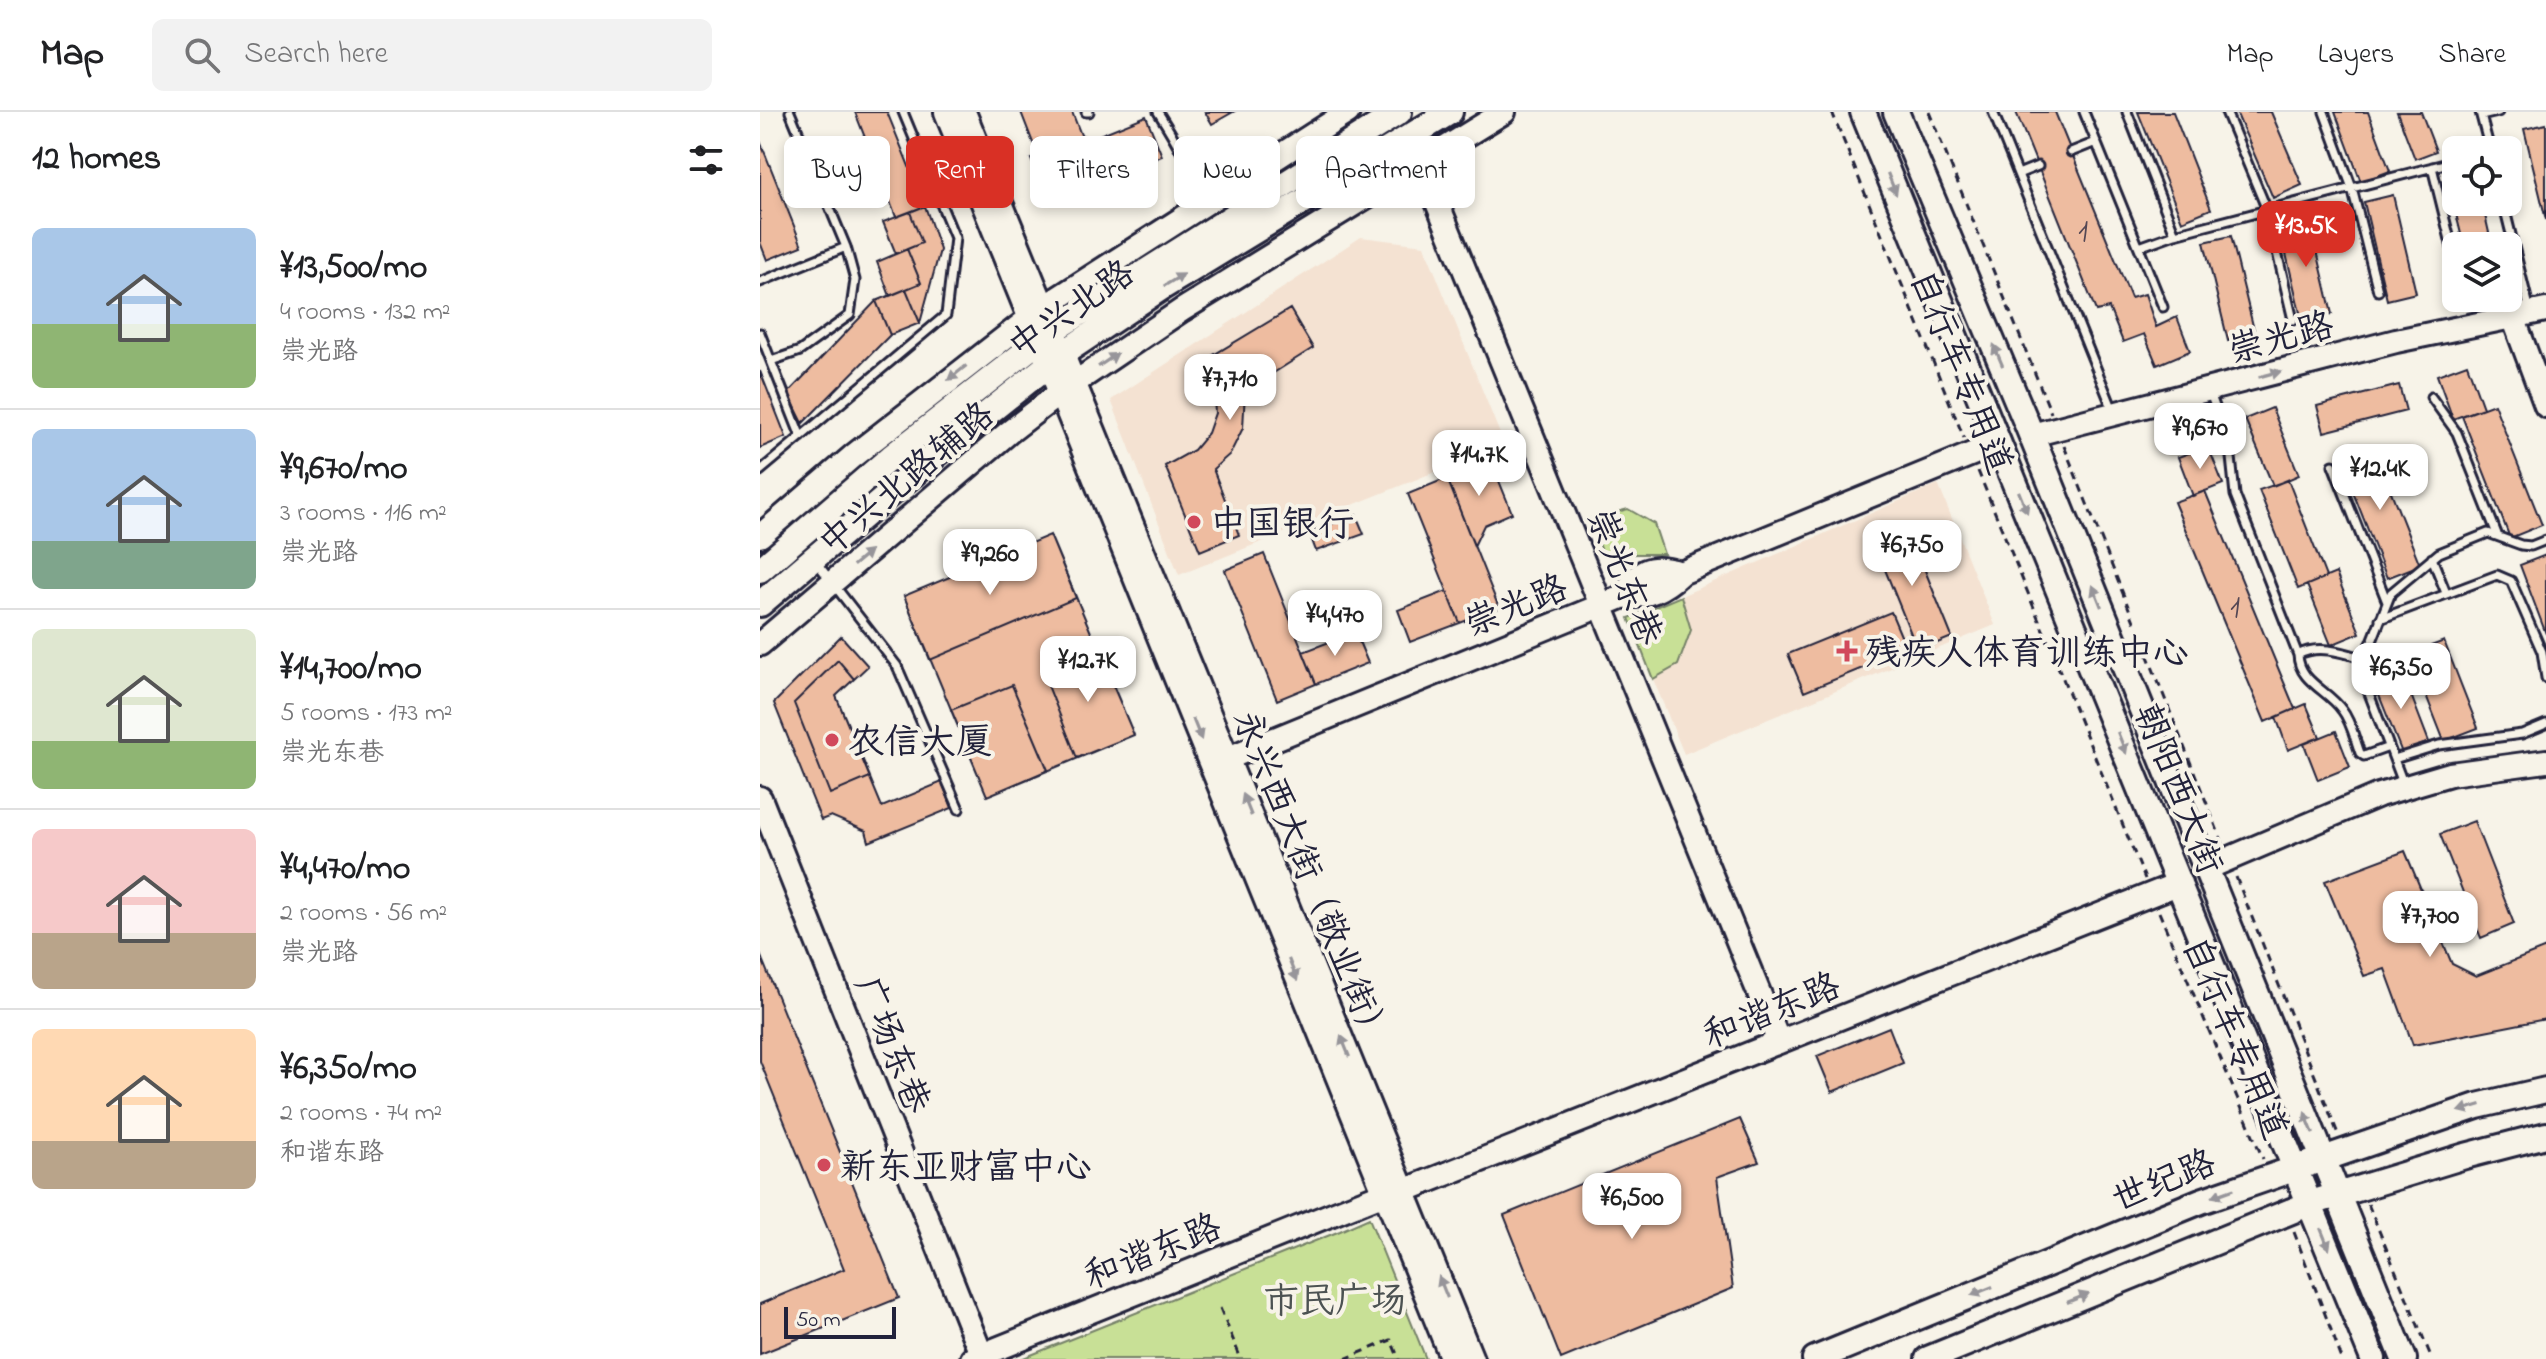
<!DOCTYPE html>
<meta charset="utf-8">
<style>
:root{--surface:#fff;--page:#f2f2f2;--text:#202124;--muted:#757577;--line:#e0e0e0;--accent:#d93025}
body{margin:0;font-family:"Indie Flower","LXGW WenKai TC",sans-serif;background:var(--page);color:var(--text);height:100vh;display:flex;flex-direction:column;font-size:30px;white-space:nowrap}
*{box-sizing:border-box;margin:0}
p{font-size:26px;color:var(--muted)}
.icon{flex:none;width:44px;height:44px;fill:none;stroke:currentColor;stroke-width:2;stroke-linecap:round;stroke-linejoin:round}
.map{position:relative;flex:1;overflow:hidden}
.sheet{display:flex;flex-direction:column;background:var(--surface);width:760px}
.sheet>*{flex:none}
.banner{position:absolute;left:24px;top:24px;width:760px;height:72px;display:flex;gap:16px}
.fabs{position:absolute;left:1682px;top:24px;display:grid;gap:16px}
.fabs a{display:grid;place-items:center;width:80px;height:80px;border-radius:12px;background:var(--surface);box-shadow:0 4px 12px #0003;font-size:40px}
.scale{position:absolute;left:24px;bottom:20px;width:112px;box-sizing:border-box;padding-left:8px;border:4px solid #22223b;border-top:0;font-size:22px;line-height:28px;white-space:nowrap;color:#22223b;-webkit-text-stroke:6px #f7f3e8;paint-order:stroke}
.price{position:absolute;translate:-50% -68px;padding:0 18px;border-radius:16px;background:#fff;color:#222;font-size:26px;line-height:52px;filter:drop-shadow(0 2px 4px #0008)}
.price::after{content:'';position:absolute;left:50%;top:48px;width:24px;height:18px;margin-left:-12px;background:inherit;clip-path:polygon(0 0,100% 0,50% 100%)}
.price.on{background:var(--accent);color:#fff}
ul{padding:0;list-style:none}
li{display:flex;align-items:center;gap:24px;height:200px;padding:0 32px}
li+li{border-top:2px solid var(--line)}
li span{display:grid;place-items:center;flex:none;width:224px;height:160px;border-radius:12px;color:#555}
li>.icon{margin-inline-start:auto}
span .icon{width:96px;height:96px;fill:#fffc;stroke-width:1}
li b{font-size:34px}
h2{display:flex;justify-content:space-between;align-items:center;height:96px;padding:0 32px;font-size:34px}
.chip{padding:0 28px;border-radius:12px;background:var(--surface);box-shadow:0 4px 12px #0003;font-size:28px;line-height:72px}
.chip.on{background:var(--accent);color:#fff}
header{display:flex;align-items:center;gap:48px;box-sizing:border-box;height:112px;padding:0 40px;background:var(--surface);border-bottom:2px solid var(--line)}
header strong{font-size:38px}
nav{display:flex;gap:44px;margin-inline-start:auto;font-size:28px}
.search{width:560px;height:72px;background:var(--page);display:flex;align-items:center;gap:20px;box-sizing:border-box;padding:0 28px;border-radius:12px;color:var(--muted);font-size:30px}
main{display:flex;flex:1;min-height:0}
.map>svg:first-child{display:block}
</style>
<header>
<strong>Map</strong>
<div class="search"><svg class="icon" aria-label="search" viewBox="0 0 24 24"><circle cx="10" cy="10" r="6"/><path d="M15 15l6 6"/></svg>Search here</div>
<nav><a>Map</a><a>Layers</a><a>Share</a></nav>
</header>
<main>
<section class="sheet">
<h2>12 homes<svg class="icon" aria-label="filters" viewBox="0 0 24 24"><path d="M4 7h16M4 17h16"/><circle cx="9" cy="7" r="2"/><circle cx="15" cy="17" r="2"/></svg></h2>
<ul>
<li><span style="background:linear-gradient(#a9c7e8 60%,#8fb573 0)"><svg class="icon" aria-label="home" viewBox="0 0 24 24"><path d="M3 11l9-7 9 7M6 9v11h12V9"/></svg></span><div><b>¥13,500/mo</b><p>4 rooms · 132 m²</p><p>崇光路</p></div></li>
<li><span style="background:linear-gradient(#a9c7e8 70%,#7fa58c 0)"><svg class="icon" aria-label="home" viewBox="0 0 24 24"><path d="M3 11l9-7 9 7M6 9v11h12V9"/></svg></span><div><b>¥9,670/mo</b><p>3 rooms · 116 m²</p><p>崇光路</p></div></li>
<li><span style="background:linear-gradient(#dfe7d0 70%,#8fb573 0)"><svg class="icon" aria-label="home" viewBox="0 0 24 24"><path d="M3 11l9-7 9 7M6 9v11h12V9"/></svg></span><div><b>¥14,700/mo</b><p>5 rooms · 173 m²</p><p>崇光东巷</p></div></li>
<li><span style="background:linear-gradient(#f6c9c9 65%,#b9a48a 0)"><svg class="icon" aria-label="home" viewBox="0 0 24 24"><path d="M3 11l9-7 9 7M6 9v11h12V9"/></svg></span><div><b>¥4,470/mo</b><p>2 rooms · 56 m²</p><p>崇光路</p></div></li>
<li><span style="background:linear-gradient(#ffd9b3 70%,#b9a48a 0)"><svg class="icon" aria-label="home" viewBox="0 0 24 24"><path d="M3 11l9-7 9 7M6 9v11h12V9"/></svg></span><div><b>¥6,350/mo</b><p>2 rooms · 74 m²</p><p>和谐东路</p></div></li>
</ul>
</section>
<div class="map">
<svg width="1786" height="1247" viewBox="0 0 1786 1247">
<rect width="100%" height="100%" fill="#f7f3e8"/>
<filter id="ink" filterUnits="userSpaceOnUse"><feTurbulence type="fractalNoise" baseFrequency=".0125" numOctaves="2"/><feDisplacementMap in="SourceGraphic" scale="16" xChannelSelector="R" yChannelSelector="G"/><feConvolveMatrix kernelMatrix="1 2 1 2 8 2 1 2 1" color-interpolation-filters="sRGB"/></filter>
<g filter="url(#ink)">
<path fill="#f4e2d2" d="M601,125L664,133L744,332L419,463L351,288Z
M1178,372L1235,513L924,642L893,567L918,553L931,518L921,484Z"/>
<path fill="#c8e096" stroke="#758168" stroke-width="2" d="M868,397L894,412L904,442H843L830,407Z
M921,484L931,518L918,553L893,567L869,506Z
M609,1106L666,1247H261L580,1119Z"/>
<path fill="#eebca0" stroke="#22223b" stroke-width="2" d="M95,0H127L165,94L136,105Z
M261,0H312L321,23L332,26L386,4L402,44L348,66L352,76L330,85L327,76L308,80L295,71L291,62L279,67L271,47L278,44Z
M445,0H473L452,12Z
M1256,0H1295L1371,186L1385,182L1396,215L1417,205L1430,239L1397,253L1384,222L1363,230L1349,196L1336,199Z
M1378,0H1413L1451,97L1422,109Z
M1476,0H1511L1542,73L1513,86Z
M1575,0H1608L1630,59L1601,70Z
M1637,0H1661L1676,39L1655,47Z
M1786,12V108L1764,17Z
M0,29L42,134L7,148L0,130Z
M1696,68V90H1722L1732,134H1704L1688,70Z
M1633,83L1656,181L1627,188L1604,90Z
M165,94L180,138L160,211L146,177L161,171L147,137L162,131L150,100Z
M150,100L162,131L136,142L123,110Z
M1549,105L1572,202L1542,209L1519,112Z
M1471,124L1495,222L1468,229L1444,130Z
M147,137L161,171L130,184L117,150Z
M146,177L160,211L130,223L116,189Z
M116,189L130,223L43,311L28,281Z
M530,197L553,236L485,279L483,316L470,342L453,357L479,423L440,439L405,354L434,338L448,321L455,301L453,272L442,250Z
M1707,252L1723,296L1693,307L1677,263Z
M0,259L26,325L0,336Z
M1639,273L1646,299L1564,320L1557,294Z
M1734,292L1782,413L1750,426L1702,304Z
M1512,296L1539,363L1513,374L1485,307Z
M1448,334L1463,372L1433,384L1418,345Z
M1613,334L1660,453L1627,466L1580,347Z
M731,349L752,401L724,413L714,434L687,366Z
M687,366L739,496L700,511L648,382Z
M1528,368L1566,465L1538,477L1499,378Z
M1445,379L1535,597L1505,610L1414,390Z
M596,403L604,422L556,439L549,420Z
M1147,414L1192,525L1158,539L1113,428Z
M290,423L374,623L227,684L144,484Z
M290,423L316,486L170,548L144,484Z
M504,442L556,572L517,588L465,458Z
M1786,443V522L1760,453Z
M1576,461L1600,521L1571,533L1547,473Z
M687,479L700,511L650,530L638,498Z
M1131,500L1147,538L1044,580L1028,542Z
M595,520L608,551L556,572L543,540Z
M81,524L108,554L76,584L122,695L182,670L192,696L109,730L106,719L71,704L61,708L14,591Z
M1684,529L1718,616L1684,629L1650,542Z
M338,538L374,623L317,646L283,561Z
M78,548L94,567L76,584L110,665L70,682L34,591Z
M1641,557L1669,630L1642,641L1613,568Z
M252,573L288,658L227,684L191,598Z
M1546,592L1560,625L1528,638L1516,605Z
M1576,619L1590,655L1558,668L1544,632Z
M1714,709L1754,812L1721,826L1680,722Z
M1645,739L1692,852L1716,864L1786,836V907L1653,933L1625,857L1604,864L1565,769Z
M0,842L139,1186L0,1242V1192L84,1157L0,949Z
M1129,915L1143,951L1072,980L1057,944Z
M980,1007L999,1050L957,1065L973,1176L801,1247L744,1103Z"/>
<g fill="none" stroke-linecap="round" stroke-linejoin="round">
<g stroke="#22223b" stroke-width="13">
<path id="lane" d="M326,0H329
M398,0C417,30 432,57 443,91
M1233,0L1353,298
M1324,0L1403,195
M1367,0L1415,122
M1466,0L1507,98L1533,208
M1564,0L1592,76L1618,179
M1720,0L1730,38
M1721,4L1738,0
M1311,40L1336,30
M1672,55L1696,152
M1258,62L1278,54
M1743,90L1770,199
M1379,135L1415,122L1696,49
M0,170L86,135
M0,221L11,249L40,239L90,203L95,168L86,135L30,0
M11,249L41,325
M1450,281L1470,336L1475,383L1538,543
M1671,285L1697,321L1737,422
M1573,353L1627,490
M0,359L186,203L195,126L143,0
M1672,446L1686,481
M57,451L137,554L199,697
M1620,507L1737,463L1751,469L1782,540L1786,566
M1602,546C1582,540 1557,532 1538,543C1539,570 1568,578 1582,598C1591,609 1595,628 1600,641L1604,644L1629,635
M1634,647L1679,633L1762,622L1786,612
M1643,671L1602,563V546L1611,532L1631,481L1679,441L1728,421L1761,433L1771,434L1786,428"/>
</g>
<g stroke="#22223b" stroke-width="28">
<path id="secondary" d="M186,0L692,1247
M204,0L712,1247
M650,24L1019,930
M1753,205L1786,294
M1272,323L1636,229L1786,198
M0,424L93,344L284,195L588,0
M862,485C879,458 889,451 921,461
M0,532L248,321L301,280L422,198L744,0
M456,651L862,485C887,485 903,478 921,461L1239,331
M0,686L223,1247
M1447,756L1619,683L1690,662L1786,649
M633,1083L1420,771
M212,1247L637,1076"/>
</g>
<g stroke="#22223b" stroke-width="30">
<path id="primary" d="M1103,0L1613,1247
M1136,0L1266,310L1644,1247
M0,458L131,345L293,218L639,0
M0,492L174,344L302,242L401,176L690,0
M1055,1247L1441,1089L1717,994L1786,978
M1168,1247L1551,1091L1705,1044L1786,1023"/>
</g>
<path stroke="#22223b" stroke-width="3" stroke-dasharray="8 6" stroke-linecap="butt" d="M1072,0L1204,326
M1169,0L1291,301
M1304,334L1463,732
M1218,359L1385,767
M1476,765L1578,1022
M1399,800L1503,1047
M1608,1092L1672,1247
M1534,1120L1582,1247
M460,1196L481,1247
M585,1247L631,1228L639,1247"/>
<use href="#lane" stroke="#f7f3e8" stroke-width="7"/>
<use href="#secondary" stroke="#f7f3e8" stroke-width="22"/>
<use href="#primary" stroke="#f7f3e8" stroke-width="24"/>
</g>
<defs><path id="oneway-solid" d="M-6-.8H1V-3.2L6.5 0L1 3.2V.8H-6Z" transform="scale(2)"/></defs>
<g fill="#97959a">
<use href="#oneway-solid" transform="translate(1132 72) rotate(68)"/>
<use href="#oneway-solid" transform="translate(414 168) rotate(-31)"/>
<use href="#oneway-solid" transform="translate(1238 243) rotate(-113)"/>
<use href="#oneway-solid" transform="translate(348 248) rotate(-34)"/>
<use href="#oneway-solid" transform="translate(197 261) rotate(142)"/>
<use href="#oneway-solid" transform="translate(1510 262) rotate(-15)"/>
<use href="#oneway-solid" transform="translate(1263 390) rotate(68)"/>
<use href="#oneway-solid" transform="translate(102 446) rotate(-40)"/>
<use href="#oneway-solid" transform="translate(1337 484) rotate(-112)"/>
<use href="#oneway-solid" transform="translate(437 617) rotate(68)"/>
<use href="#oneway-solid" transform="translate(1362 631) rotate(68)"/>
<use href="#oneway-solid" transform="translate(487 693) rotate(-112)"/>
<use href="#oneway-solid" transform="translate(533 858) rotate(68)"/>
<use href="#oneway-solid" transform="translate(585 934) rotate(-112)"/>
<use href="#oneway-solid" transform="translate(1710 996) rotate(163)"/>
<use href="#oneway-solid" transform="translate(1549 1011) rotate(-112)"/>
<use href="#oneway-solid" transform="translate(1463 1081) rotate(160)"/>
<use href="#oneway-solid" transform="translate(1565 1127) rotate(68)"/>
<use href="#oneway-solid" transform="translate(683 1175) rotate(-112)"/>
<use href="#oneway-solid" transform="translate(1222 1179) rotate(158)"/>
<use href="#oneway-solid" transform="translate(1318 1186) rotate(-22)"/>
</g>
</g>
<g fill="#d1495b" stroke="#f7f3e8" stroke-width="3">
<circle cx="434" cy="410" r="8"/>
<path d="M1083 527h8v8h8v8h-8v8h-8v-8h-8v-8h8z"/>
<circle cx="72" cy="628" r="8"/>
<circle cx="64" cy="1053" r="8"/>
</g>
<g text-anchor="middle" stroke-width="8" stroke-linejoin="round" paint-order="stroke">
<g font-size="32" fill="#554854">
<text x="1323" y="129">1</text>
<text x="1475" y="505">1</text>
</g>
<g font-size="36" fill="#22223b" stroke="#f7f3e8">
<text transform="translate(310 196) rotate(-35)" y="13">中兴北路</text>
<text transform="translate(1520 224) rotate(-15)" y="13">崇光路</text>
<text transform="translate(1203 259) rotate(68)" y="13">自行车专用道</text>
<text transform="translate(145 365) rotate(-40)" y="13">中兴北路辅路</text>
<text transform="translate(866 464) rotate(68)" y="13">崇光东巷</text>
<text transform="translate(755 492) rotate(-22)" y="13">崇光路</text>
<text transform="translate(1420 676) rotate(68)" y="13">朝阳西大街</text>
<text transform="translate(553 766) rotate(68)" y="13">永兴西大街（敬业街）</text>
<text transform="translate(1011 897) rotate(-22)" y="13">和谐东路</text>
<text transform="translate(1477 925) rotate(67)" y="13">自行车专用道</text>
<text transform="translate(134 932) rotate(68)" y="13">广场东巷</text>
<text transform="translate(1403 1067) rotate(-22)" y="13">世纪路</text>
<text transform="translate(392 1138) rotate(-22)" y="13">和谐东路</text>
</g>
<g font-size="36" fill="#22223b" stroke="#f7f3e8" text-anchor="start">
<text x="450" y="423">中国银行</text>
<text x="1105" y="552">残疾人体育训练中心</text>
<text x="88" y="641">农信大厦</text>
<text x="80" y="1066">新东亚财富中心</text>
</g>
<g font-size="36" fill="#4c5252" stroke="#f7f3e8">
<text x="575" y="1200">市民广场</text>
</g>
</g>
</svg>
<div class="fabs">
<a><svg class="icon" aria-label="locate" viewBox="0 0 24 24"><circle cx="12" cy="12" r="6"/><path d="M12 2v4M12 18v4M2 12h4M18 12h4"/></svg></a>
<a><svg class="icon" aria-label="layers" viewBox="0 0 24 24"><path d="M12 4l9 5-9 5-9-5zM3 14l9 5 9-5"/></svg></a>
</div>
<div class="scale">50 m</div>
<b class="price on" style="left:1546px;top:157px">¥13.5K</b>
<b class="price" style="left:470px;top:310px">¥7,710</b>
<b class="price" style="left:1440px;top:359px">¥9,670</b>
<b class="price" style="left:719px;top:386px">¥14.7K</b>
<b class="price" style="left:1620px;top:400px">¥12.4K</b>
<b class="price" style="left:1152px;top:476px">¥6,750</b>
<b class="price" style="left:230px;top:485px">¥9,260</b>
<b class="price" style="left:575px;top:546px">¥4,470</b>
<b class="price" style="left:328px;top:592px">¥12.7K</b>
<b class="price" style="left:1641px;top:599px">¥6,350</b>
<b class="price" style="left:1670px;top:847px">¥7,700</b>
<b class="price" style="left:872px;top:1129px">¥6,500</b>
<div class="banner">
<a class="chip">Buy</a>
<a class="chip on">Rent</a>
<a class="chip">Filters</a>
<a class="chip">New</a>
<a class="chip">Apartment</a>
</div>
</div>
</main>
